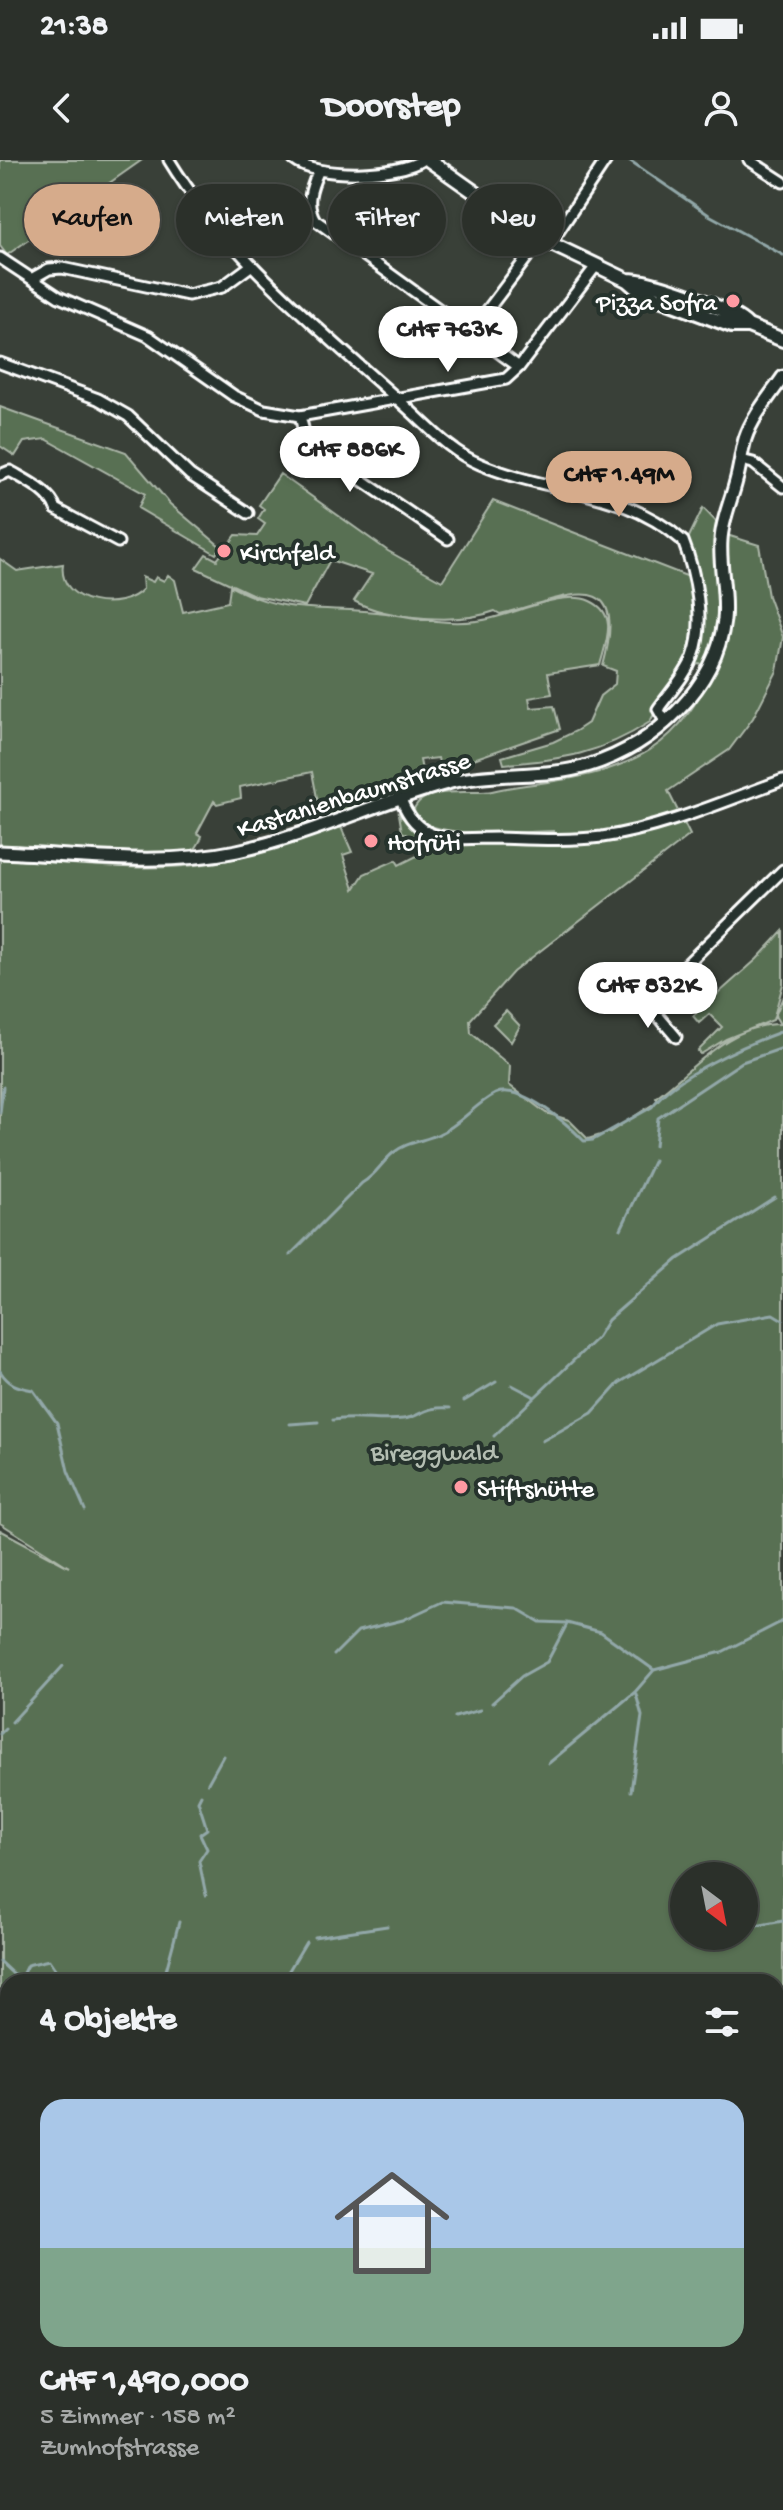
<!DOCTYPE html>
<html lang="de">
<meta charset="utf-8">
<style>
:root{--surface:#2b302a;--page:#333832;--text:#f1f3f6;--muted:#a6a9a8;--line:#474b47;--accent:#d6ab8b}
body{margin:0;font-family:"Gochi Hand",sans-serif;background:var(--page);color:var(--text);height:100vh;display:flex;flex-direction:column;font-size:30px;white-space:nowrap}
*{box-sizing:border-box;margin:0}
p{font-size:26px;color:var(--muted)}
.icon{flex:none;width:44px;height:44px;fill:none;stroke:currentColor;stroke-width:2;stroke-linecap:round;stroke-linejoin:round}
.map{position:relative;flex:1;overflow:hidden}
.panel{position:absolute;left:0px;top:1814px;width:784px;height:536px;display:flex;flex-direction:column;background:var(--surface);border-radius:24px 24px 0 0;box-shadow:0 2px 6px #0004,0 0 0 2px var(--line)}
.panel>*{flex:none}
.hud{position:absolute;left:24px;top:24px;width:736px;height:72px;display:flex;gap:16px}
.needle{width:52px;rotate:148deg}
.buttons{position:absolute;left:670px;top:1702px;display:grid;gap:16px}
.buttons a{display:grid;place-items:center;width:88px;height:88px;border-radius:50%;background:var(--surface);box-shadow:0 2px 6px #0004,0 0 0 2px var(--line);font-size:40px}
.price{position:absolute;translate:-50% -68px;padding:0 18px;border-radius:28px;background:#fff;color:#222;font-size:26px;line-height:52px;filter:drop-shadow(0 2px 4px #0008)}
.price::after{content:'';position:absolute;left:50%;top:48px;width:24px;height:18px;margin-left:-12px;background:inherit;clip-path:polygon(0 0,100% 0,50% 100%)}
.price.selected{background:var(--accent);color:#111}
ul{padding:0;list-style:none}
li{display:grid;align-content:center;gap:16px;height:424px;padding:0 40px}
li+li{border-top:2px solid var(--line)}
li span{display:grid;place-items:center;height:248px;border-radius:24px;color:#555}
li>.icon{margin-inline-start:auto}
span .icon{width:144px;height:144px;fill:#fffc;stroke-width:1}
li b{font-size:34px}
h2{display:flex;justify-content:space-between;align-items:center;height:96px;padding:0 40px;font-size:34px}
.pill{padding:0 28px;border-radius:36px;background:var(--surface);box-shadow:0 2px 6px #0004,0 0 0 2px var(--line);font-size:28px;line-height:72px}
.pill.selected{background:var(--accent);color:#111}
.status{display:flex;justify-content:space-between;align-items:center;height:56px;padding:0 40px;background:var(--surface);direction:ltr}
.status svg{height:22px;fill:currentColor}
header{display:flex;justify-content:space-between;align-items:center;height:104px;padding:0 40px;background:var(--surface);font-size:36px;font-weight:800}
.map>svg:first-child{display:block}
</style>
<div class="status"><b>21:38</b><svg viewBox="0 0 49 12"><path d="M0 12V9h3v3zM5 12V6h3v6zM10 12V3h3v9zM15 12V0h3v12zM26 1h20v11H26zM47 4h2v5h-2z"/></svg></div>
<header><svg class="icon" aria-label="back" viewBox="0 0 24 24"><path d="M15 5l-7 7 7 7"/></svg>Doorstep<svg class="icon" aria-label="person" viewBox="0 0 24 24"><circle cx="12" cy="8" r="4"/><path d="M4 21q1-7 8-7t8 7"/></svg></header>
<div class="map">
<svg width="783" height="2350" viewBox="0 0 783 2350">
<rect width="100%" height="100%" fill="#394038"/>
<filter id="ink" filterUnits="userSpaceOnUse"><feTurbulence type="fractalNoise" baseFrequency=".0125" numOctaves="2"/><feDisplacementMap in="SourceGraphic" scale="16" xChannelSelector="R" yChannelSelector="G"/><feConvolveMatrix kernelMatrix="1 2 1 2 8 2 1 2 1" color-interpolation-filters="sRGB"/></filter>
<g filter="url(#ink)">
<path fill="#596f53" stroke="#acb7a9" stroke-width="2" fill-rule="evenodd" d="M0,0H142L7,95L0,86Z
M267,31L289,55L249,92L227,68Z
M0,247L126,292L170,344L221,387L216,394L138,348L145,334L46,279L24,282L15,296L0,286Z
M280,314L388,391L442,421L493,341L689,417C696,456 697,485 676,520C667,536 657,546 650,562C600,594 562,600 504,604L502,597L553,582L576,571L588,563L600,536L615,524L616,511L603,506C632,398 559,441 500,454L495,451C461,464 389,460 354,441L372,414L330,400L305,446L256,436L196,408L206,394L217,400L236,375L257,376L265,364L258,359L264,349L259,345Z
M703,348L730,376L759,385L768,436L783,477L777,511L753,558L729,590L668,631L690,675L513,812L470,860L471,873L510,906L509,925L546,953L569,960L588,979L610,972L658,941L656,937C693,910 729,864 780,864L775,856L783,837V2350H234L227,2342H776V1822H8V2342H56L54,2350H8L0,2335V1370L69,1407L0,1363V699C66,702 137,713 204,704C251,698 295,682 341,667L352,692L343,695L354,729L364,714L396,700L399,705L423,693L421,681L402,672L399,654L418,673L438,681L553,682L554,671C526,671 418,683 414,649C424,624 474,635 492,631C521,624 552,623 582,616C603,612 631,602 650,590C682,569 700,539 716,505L693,504L704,462L688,379ZM684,1716H744V1776H684Z
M0,399L17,411L63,404C57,445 122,453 143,429L142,417L153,422L156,417L164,421L168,415L175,420L183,452L228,442L230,426C288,457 326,445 386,453C417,458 445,465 477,461C509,458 562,428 590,441C619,454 606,482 600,505L548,513L552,534L529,538L531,548L554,546L560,569L459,604L442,615L438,598L420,600L424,621L402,633L302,665L300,654L318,643L312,612L240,627L241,638L217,644L214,641L197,673L202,676C200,681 198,688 192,691C167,701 35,687 0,686Z
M783,771V824L773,860L726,879L701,894L698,891L722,867L709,854L699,863L693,856L757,799Z
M506,851L520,866L511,882L493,864Z"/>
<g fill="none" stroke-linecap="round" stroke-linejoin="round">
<path stroke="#92a8a9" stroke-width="3" d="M629,0L709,55L783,95
M0,953L3,927
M655,986L658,958L742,902L783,888
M621,1069L654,1000
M290,1095L362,1023C376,1015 381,1003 393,993C406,982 424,981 439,974C460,965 475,944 495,934C519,922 568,964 584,981L593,980L652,947C673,916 747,884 783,871
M0,1211C9,1225 17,1227 33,1230L57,1263L68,1311L85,1350
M512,1225L533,1236
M464,1241L496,1222
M333,1260C357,1256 379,1262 403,1259C422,1257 421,1246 450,1248
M290,1264L318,1262
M494,1276L597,1178L608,1160L678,1099L775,1037
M542,1281L592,1253L619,1223L717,1164L773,1154L783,1160
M334,1495L358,1471L403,1460L442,1442L516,1448L540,1462L567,1463L601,1472L654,1510L722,1492L783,1461
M492,1543L522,1516L547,1502L567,1464
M455,1557L480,1550
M12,1562L63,1506
M0,1574L5,1569
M549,1603L635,1532L654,1510
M208,1623L223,1596
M631,1631L642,1556L636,1534
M201,1635L198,1641L207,1669L200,1674L207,1689L199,1701L206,1735
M744,1768L783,1761
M314,1777L387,1766
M0,1802L14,1815H22L27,1805L49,1800L64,1822
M163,1822L179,1762
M282,1822L306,1782
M0,1983L8,1993
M719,2342L721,2350
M27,2350V2342"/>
<g stroke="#fff" stroke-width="15">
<path id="minor" d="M169,0C228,97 321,170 404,245C429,267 449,291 480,304C550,334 623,328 683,381C696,414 706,463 693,497C685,517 670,532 658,549L666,563
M294,0C317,19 399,16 422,0
M749,0L783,22
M318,12C311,28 305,44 315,60L519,207
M550,84L606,0
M0,98L59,137L148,176L234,236L264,250L300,256L506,219L519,207L596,106
M33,118L49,109L62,108L188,135L222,127L252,105
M471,172L541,79
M0,203L98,239L128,256L190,315L248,353
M300,256L305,276L319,291L448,379
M741,300L753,303L783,327
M0,315L10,311C27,321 50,331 56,349L118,382
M401,639C419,687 455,678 498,678C532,679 568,681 602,677C664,668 724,641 783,620
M635,834L647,843L783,710
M647,843L676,877
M85,2350L92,2345"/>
</g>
<g stroke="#fff" stroke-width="17">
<path id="tertiary" d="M0,692C78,695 160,707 237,691C310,676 379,641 451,622C497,611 546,619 590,605C654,585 716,528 724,460C727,434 719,406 721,380C722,360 731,341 736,321C740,308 741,293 745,279C752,257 770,236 783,217"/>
</g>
<g stroke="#fff" stroke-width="18">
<path id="secondary" d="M429,0L541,79L627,120L641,132L732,166H748L783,180
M627,120C652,120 731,148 748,166"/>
</g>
<use href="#minor" stroke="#26332d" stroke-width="9"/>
<use href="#tertiary" stroke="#26332d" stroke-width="11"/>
<use href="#secondary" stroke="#26332d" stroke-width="12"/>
</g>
</g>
<g fill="#ff9aa2" stroke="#26332d" stroke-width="3">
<circle cx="733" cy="141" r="8"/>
<circle cx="224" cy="391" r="8"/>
<circle cx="371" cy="681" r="8"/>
<circle cx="461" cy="1327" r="8"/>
</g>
<g text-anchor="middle" stroke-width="8" stroke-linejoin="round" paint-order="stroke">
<g font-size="26" fill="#fff" stroke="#26332d" text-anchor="start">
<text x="717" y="150" text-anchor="end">Pizza Sofra</text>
<text x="240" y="400">Kirchfeld</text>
<text x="387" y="690">Hofrüti</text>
<text x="477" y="1336">Stiftshütte</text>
</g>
<g font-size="26" fill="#fff" stroke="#26332d">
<text transform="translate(353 633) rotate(-17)" y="9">Kastanienbaumstrasse</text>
</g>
<g font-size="26" fill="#b4beb2" stroke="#26332d">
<text x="434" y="1300">Bireggwald</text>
</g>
</g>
</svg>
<div class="buttons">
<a><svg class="needle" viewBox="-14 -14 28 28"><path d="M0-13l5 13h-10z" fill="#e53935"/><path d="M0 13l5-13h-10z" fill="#a6a9a8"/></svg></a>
</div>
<b class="price" style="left:448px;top:214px">CHF 763K</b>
<b class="price" style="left:350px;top:334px">CHF 886K</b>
<b class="price selected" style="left:619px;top:359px">CHF 1.49M</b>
<b class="price" style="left:648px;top:870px">CHF 832K</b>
<div class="hud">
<a class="pill selected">Kaufen</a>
<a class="pill">Mieten</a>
<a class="pill">Filter</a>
<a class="pill">Neu</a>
</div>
<section class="panel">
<h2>4 Objekte<svg class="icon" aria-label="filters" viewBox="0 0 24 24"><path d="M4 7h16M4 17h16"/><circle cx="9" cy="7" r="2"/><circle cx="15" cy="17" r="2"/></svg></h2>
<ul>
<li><span style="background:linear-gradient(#a9c7e8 60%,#7fa58c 0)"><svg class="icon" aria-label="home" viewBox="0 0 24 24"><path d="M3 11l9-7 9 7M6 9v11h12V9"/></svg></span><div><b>CHF 1,490,000</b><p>5 Zimmer · 158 m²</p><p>Zumhofstrasse</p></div></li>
</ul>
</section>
</div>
